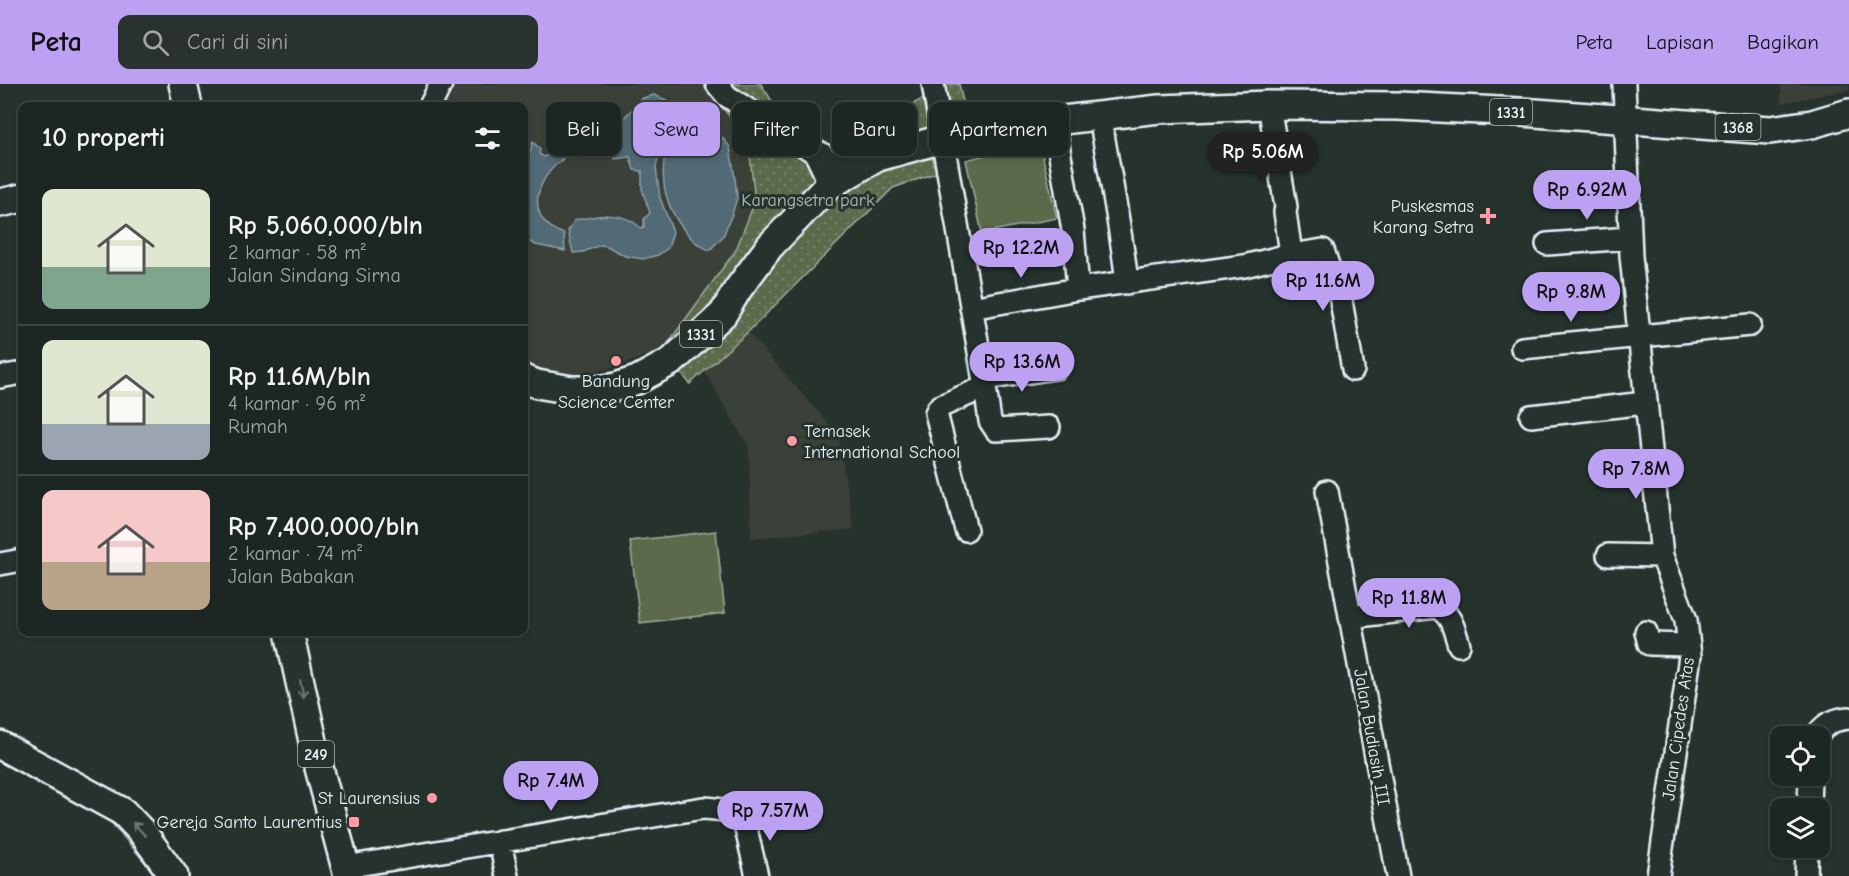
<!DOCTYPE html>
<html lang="id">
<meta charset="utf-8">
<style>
:root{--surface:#1c2622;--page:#29322f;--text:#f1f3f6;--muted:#a0a5a5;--line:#3a4340;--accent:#bca0f2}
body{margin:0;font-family:"Comic Neue",sans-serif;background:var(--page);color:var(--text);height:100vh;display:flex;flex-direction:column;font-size:22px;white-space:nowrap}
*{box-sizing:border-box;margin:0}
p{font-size:20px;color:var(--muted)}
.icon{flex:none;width:33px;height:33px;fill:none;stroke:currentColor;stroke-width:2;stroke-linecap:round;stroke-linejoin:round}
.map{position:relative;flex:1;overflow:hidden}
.sheet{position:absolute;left:18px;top:18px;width:510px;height:534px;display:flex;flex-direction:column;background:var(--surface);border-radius:12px;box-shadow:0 3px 9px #0003,0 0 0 2px var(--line)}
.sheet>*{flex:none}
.banner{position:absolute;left:546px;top:18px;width:570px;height:54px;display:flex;gap:12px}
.tools{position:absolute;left:1770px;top:642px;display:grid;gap:12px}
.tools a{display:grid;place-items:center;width:60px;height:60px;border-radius:12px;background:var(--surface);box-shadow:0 3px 9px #0003,0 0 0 2px var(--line);font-size:30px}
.price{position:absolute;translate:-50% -51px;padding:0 14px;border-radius:21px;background:var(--accent);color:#111;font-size:20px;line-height:39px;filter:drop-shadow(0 2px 3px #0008)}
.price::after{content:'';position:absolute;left:50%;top:36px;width:18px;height:14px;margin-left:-9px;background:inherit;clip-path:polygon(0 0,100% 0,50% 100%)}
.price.active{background:#222;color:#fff}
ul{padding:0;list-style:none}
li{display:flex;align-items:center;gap:18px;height:150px;padding:0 24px}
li+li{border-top:2px solid var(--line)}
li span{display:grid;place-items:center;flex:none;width:168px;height:120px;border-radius:12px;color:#555}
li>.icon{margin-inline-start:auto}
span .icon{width:72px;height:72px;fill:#fffc;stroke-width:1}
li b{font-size:26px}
h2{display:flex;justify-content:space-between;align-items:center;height:72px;padding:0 24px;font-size:26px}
.pill{padding:0 21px;border-radius:12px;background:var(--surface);box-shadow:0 3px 9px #0003,0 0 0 2px var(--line);font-size:21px;line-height:54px}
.pill.active{background:var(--accent);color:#111}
header{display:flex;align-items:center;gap:36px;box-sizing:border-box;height:84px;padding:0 30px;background:var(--accent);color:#111}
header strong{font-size:28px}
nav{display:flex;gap:33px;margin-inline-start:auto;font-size:21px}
.search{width:420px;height:54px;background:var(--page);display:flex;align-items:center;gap:15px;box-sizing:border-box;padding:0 21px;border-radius:12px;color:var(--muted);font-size:22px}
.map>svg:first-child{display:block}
</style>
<header>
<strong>Peta</strong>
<div class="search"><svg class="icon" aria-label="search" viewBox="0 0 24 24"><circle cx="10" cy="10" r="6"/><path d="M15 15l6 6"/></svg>Cari di sini</div>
<nav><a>Peta</a><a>Lapisan</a><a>Bagikan</a></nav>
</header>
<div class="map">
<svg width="1849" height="792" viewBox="0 0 1849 792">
<defs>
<pattern id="park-dots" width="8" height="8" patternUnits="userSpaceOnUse" patternTransform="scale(1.5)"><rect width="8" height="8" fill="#5c6b4c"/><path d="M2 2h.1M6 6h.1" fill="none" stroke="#738167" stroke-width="1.8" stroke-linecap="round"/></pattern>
</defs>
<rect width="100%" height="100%" fill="#26332d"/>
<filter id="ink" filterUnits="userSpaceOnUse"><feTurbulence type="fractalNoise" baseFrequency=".0167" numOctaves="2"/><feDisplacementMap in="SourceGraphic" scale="12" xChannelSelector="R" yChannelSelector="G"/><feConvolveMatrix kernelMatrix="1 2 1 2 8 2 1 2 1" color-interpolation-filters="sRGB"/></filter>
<g filter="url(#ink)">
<path fill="#3a4037" d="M449,0H703L748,55L755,117L736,166L692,233L663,266L609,285L573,291L524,284V22H438Z
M1781,0H1849V6L1781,19Z
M748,248L838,351L854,445L751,454L749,364L703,285Z"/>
<path fill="url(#park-dots)" stroke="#a2aea2" stroke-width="1.5" d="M703,0H761L781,31L826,67L950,0H959L970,49L938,55L944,86L893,104L748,248L690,300L663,266L736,166L755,117L748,55Z"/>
<path fill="#5c6b4c" stroke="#a2aea2" stroke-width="1.5" d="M1039,57L1057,134L982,149L966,76Z
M716,447L725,529L640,539L630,457Z"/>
<path fill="#516a76" stroke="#8da0aa" stroke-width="1.5" d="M654,11L666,16L674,25L672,37L661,64L656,83L660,114L673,148L668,164L658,171L643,175L625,172L607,162L600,161L583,168L573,169L568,147L575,136C599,131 623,126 641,144L644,143V135L650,129L642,105V87L634,86L630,73L615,75L611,65L590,69L643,14Z
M693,21L709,37L730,63L735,94L737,114L732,130L723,152L710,166C695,161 688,151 679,139C654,102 659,52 693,21Z
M582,56L592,59L580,73L574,74L556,62L570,57Z
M533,58L540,65L539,70L544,73L554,67L563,75C534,96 524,136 564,150L565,167L536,161L524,155V88Z"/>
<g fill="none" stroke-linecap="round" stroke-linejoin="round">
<path stroke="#8da0aa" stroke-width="4.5" d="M31,694L55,706
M110,735L155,788"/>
<g stroke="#e8f1f8" stroke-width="26">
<path id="minor" d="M717,0L727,12L820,72L836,79H865
M933,0L985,303L939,323L936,329L966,446
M1624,0L1631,172L1662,472L1686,536L1690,572L1658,792
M1269,21L1286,123L1285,128L1291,170
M430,22L441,0
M1100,32C1109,88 1121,143 1127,199
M1054,37L1073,146L1078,205
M1547,160L1630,154
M971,224L1078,205L1244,182L1285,172L1323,166L1329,184L1339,205L1353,286
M1522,264L1750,241
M0,293L22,289
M984,295L1056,284
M985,303L990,337L996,346L1049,343
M1531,332L1645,319
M1327,407L1398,792
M1608,471L1662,472
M0,480L22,476
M1350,533L1436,523C1452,530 1454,546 1459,561
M1646,548L1649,560L1689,561
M1817,652C1823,640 1836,635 1849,634
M1809,724L1810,692
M500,757L507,792
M345,783L703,724C719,725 732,726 744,736L757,792
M1806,792L1807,764"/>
</g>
<g stroke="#e8f1f8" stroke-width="32">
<path id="major" d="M183,0L188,22
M820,72L829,91L828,102
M0,119L22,114
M524,295L537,300L572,306H596L616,303L637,296L672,277L723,230L738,205L770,162L828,102L878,73L942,55L1054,37L1159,25L1269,21L1398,22L1521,28L1770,46L1812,40L1849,29
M289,548L318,680L348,792
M0,661L123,728L142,748L174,792"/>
</g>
<use href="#minor" stroke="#26332d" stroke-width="21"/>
<use href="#major" stroke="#26332d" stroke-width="27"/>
</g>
<defs><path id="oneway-shaft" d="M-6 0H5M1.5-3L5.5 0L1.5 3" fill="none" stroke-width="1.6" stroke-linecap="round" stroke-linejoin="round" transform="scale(1.5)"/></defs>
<g stroke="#6a7674">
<use href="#oneway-shaft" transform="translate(302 605) rotate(78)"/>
<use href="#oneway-shaft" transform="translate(139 745) rotate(-133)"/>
</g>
</g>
<g fill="#ff9aa2" stroke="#26332d" stroke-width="2">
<path d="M1485 123h6v6h6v6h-6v6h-6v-6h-6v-6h6z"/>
<circle cx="616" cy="277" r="6"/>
<circle cx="792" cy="357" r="6"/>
<circle cx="432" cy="714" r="6"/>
<rect x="348" y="732" width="12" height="12" rx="3"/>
</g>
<g text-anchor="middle" stroke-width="6" stroke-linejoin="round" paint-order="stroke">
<g fill="#26332d" stroke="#aeb8bb" stroke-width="1.5">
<rect x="1490" y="15" width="42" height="26" rx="4.5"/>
<rect x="1715.5" y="30" width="45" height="26" rx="4.5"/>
<rect x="680" y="237" width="42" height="26" rx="4.5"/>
<rect x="298" y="657" width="36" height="26" rx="4.5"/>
</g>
<g font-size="16" font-weight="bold" fill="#e8f1f8">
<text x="1511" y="34">1331</text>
<text x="1738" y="49">1368</text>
<text x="701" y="256">1331</text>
<text x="316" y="676">249</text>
</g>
<g font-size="18" fill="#b0bbb3" stroke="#26332d">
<text x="808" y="122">Karangsetra park</text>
</g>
<g font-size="18" fill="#e8f1f8" stroke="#26332d" text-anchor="end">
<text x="1474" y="128">Puskesmas<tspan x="1474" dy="21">Karang Setra</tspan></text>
<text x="616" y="303" text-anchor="middle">Bandung<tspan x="616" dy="21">Science Center</tspan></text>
<text x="804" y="353" text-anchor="start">Temasek<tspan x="804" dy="21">International School</tspan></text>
<text x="420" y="720">St Laurensius</text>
<text x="342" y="744">Gereja Santo Laurentius</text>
</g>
<g font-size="18" fill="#e8f1f8" stroke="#26332d">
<text transform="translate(1678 645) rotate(-82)" y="6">Jalan Cipedes Atas</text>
<text transform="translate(1372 653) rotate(80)" y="6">Jalan Budiasih III</text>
</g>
</g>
</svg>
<div class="tools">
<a><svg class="icon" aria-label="locate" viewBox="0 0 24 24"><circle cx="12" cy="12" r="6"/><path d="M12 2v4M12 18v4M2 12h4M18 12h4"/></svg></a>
<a><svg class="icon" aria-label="layers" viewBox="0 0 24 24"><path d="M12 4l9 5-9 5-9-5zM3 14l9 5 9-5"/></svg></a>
</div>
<b class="price active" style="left:1263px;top:99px">Rp 5.06M</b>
<b class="price" style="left:1587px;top:137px">Rp 6.92M</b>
<b class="price" style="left:1021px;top:195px">Rp 12.2M</b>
<b class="price" style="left:1323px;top:228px">Rp 11.6M</b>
<b class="price" style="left:1571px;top:239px">Rp 9.8M</b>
<b class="price" style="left:1022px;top:309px">Rp 13.6M</b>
<b class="price" style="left:1636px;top:416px">Rp 7.8M</b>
<b class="price" style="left:1409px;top:545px">Rp 11.8M</b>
<b class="price" style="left:551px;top:728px">Rp 7.4M</b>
<b class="price" style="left:770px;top:758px">Rp 7.57M</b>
<div class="banner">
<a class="pill">Beli</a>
<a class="pill active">Sewa</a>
<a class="pill">Filter</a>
<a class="pill">Baru</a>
<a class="pill">Apartemen</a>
</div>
<section class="sheet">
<h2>10 properti<svg class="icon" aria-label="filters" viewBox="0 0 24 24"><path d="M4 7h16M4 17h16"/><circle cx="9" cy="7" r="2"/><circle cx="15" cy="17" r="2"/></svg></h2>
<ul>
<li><span style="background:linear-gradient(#dfe7d0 65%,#7fa58c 0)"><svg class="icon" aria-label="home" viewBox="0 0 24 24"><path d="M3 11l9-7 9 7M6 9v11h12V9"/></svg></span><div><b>Rp 5,060,000/bln</b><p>2 kamar · 58 m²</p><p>Jalan Sindang Sirna</p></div></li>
<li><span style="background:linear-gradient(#dfe7d0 70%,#9aa5b1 0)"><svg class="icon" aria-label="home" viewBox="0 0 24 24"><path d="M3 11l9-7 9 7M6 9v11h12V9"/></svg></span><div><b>Rp 11.6M/bln</b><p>4 kamar · 96 m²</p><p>Rumah</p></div></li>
<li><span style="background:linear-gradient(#f6c9c9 60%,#b9a48a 0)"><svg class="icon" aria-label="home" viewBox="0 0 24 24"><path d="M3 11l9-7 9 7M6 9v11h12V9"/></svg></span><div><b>Rp 7,400,000/bln</b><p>2 kamar · 74 m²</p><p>Jalan Babakan</p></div></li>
</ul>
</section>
</div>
